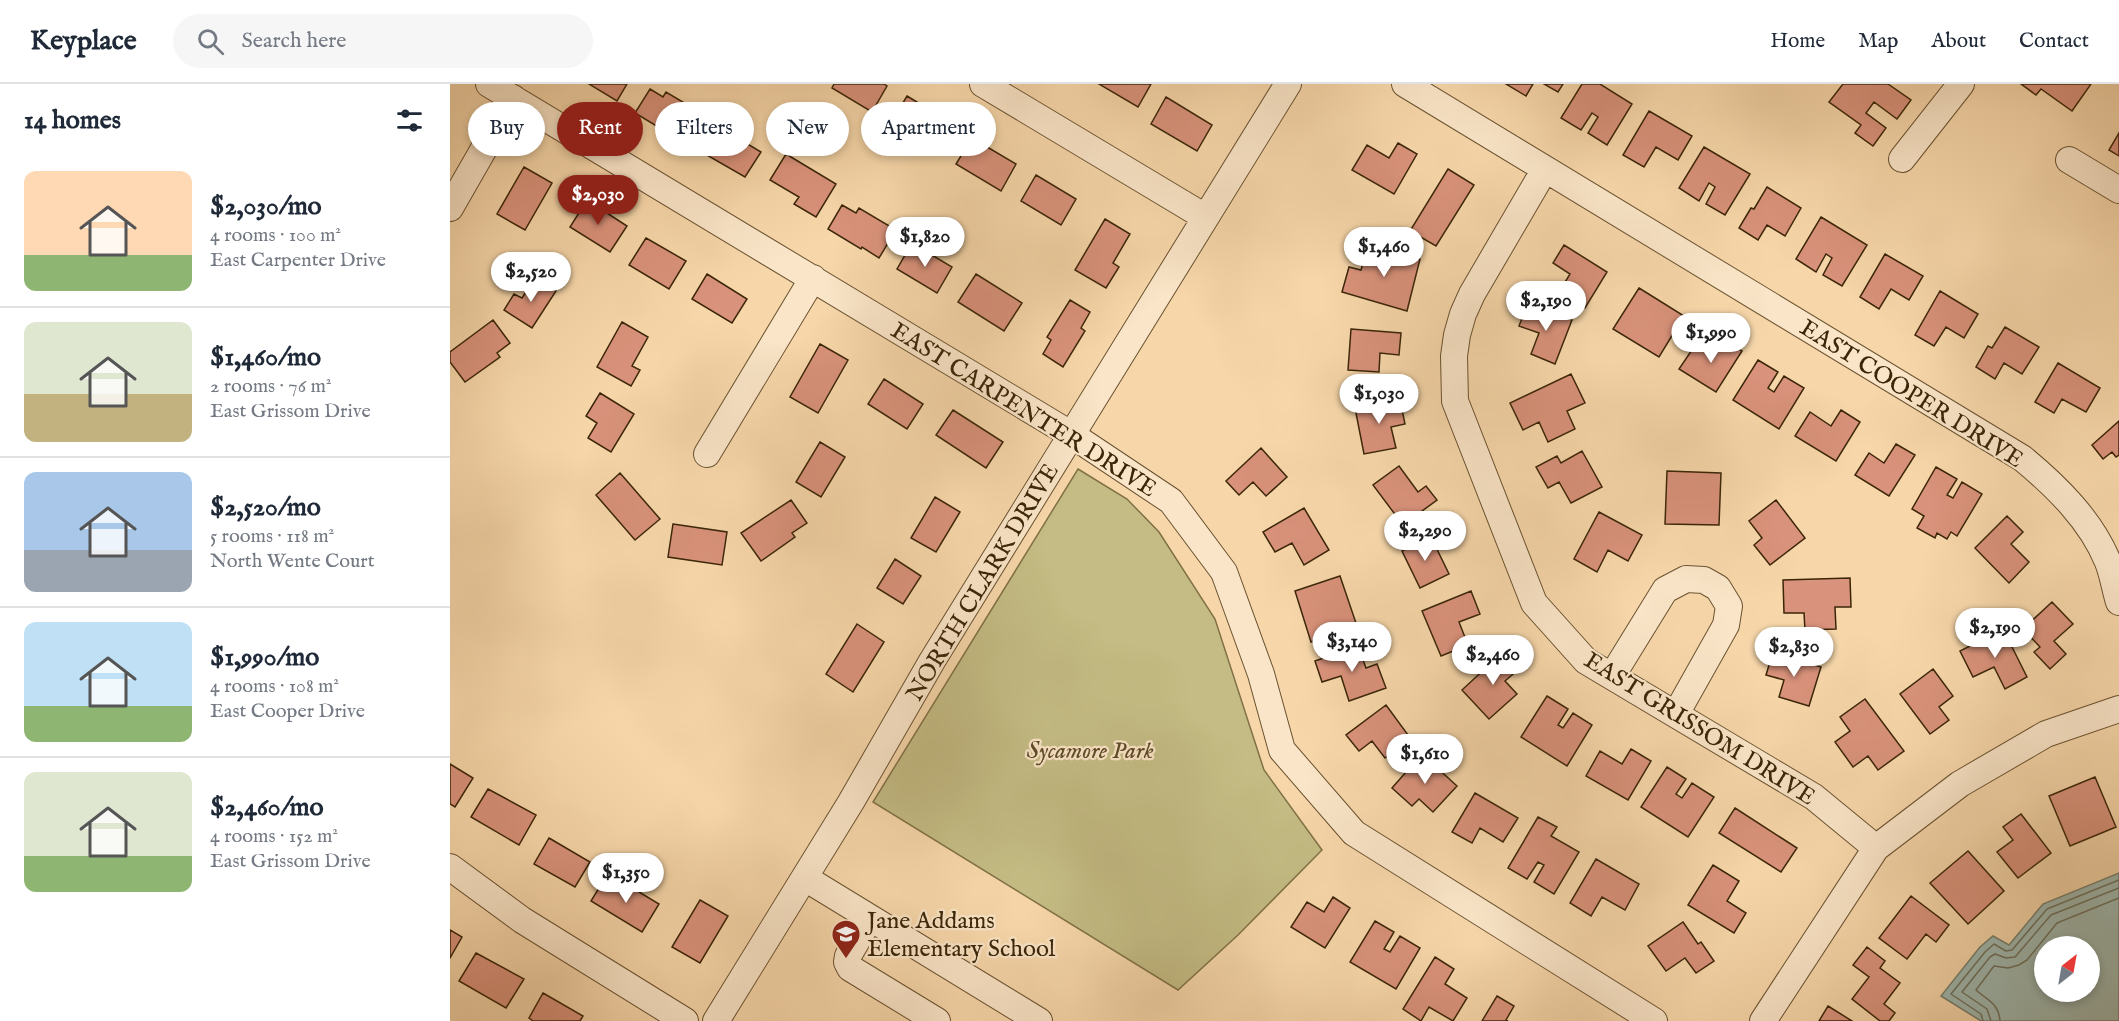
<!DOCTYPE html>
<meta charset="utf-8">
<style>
:root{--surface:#fff;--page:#f6f6f7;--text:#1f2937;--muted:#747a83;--line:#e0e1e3;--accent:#8f2418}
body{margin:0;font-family:"IM FELL English",serif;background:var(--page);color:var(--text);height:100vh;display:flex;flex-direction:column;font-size:22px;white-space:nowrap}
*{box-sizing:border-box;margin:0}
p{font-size:20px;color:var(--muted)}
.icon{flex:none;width:33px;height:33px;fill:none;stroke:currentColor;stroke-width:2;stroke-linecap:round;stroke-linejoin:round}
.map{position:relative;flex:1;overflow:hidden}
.drawer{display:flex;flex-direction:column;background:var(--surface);width:450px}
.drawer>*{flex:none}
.guide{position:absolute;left:18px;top:18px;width:570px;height:54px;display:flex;gap:12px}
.needle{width:39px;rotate:31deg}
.tools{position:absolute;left:1584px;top:852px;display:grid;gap:12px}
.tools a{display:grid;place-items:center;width:66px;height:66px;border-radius:50%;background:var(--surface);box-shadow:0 3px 9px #0003;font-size:30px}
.price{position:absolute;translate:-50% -51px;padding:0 14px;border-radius:21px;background:#fff;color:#222;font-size:20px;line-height:39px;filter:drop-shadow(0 2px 3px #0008)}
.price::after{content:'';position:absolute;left:50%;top:36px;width:18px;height:14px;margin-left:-9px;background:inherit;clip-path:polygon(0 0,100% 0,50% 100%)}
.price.current{background:var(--accent);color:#fff}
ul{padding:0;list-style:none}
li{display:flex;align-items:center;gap:18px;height:150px;padding:0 24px}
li+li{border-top:2px solid var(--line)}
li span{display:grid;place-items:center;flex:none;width:168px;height:120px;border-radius:12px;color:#555}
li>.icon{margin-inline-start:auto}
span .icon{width:72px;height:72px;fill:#fffc;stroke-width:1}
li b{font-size:26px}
h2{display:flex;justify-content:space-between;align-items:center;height:72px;padding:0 24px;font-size:26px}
.pill{padding:0 21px;border-radius:27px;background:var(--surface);box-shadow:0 3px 9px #0003;font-size:21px;line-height:54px}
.pill.current{background:var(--accent);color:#fff}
header{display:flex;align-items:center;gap:36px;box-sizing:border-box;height:84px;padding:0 30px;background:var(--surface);border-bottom:2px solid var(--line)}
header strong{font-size:28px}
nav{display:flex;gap:33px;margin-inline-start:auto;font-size:21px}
.search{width:420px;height:54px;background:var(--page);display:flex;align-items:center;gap:15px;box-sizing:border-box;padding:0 21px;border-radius:33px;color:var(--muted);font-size:22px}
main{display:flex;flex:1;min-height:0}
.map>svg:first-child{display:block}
</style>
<header>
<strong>Keyplace</strong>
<div class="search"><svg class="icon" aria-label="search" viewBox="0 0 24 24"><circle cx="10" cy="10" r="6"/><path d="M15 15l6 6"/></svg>Search here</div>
<nav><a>Home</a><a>Map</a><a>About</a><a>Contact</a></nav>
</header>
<main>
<section class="drawer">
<h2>14 homes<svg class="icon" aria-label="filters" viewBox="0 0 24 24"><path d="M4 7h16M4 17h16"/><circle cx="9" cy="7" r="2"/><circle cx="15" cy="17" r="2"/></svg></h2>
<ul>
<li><span style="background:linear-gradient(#ffd9b3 70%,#8fb573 0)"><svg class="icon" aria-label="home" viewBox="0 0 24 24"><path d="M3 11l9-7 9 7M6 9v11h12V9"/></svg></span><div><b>$2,030/mo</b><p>4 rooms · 100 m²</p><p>East Carpenter Drive</p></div></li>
<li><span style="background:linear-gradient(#dfe7d0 60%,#c2b280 0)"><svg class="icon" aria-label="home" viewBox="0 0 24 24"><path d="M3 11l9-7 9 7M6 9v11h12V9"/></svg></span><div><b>$1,460/mo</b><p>2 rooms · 76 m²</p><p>East Grissom Drive</p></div></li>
<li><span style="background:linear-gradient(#a9c7e8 65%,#9aa5b1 0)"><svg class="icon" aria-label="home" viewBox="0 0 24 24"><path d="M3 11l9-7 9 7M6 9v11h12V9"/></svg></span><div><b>$2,520/mo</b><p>5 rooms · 118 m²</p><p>North Wente Court</p></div></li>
<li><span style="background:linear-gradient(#bfe0f5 70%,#8fb573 0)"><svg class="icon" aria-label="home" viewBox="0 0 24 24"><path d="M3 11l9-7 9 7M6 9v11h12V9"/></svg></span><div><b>$1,990/mo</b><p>4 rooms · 108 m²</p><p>East Cooper Drive</p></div></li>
<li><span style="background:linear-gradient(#dfe7d0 70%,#8fb573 0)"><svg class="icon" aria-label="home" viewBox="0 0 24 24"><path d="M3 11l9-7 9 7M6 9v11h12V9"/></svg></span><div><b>$2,460/mo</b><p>4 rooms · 152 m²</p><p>East Grissom Drive</p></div></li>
</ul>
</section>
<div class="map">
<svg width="1669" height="937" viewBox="0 0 1669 937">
<rect width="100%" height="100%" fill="#f7d7aa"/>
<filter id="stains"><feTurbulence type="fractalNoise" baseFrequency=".00333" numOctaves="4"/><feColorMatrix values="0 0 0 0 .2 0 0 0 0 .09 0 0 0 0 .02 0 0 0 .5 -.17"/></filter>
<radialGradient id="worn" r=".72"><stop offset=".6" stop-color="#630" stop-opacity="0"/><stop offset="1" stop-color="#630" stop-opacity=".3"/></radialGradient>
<path fill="#c4bc84" stroke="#807146" stroke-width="1.5" d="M628,385L677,415L709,448L765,535L814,686L872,766L788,851L728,906L423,718Z"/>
<path fill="#9eb8b0" stroke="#767e6d" stroke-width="1.5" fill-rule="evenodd" d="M1669,789V937H1531L1491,912L1530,863L1543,852L1559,861L1593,820ZM1594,862H1640V908H1594Z"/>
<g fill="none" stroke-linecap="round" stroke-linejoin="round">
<path stroke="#6c6f5c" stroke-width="1.5" d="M1533,937L1531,930L1501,910L1535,868L1544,860L1556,867L1562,866L1597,825L1669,796
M1541,937L1537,925L1512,908L1540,873L1545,870L1556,874L1565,873L1601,831L1669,804
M1550,937C1549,919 1537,916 1526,906L1544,882L1558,884L1569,881L1577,876L1607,839L1669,814"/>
</g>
<path fill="#d9927b" stroke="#3b2608" stroke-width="1.5" d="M139,0H177L167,17Z
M384,0H434L437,2L422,28L382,4Z
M649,0H701L688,23Z
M1056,0H1083L1076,12Z
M1094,0H1113L1108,8Z
M1132,0H1150L1182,20L1157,61L1138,49L1148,33L1142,29L1131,46L1111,34Z
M1393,0H1438L1461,16L1447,35L1424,18L1416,29L1436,44L1423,62L1405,49L1411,41L1379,18Z
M1571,0H1641L1622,27L1591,5L1586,11Z
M200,5L213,13L216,8L253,30L237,57L219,47L218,49L185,29Z
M457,12L508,43L493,67L478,59L475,64L439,42Z
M716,13L762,41L747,67L701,40Z
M1199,27L1242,52L1228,76L1206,63L1194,83L1173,71Z
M271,44L311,68L295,93L255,70Z
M1669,49V72L1659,66Z
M522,54L566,80L551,107L506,80Z
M948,59L967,70L944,110L902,86L917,61L939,74Z
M1254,63L1300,90L1275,131L1256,120L1265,103L1259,99L1249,117L1229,104Z
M336,70L386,100L366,133L344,120L349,113L320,96Z
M74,83L102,99L75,146L47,130Z
M998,85L1024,101L986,162L960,147Z
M586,91L626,115L611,141L571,117Z
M1317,103L1351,124L1335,152L1317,141L1308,156L1289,144L1301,124L1304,125Z
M137,116L177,142L160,168L120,143Z
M392,121L406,129L409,124L446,146L429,174L412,163L411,165L378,145Z
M1371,133L1417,161L1392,202L1373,191L1382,174L1376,170L1366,188L1346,175Z
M655,135L680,150L663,179L669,183L656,204L625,186Z
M196,154L236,177L219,205L179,181Z
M462,159L502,183L487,209L447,185Z
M918,161L970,175L957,227L892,208L899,183L911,186Z
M1114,161L1157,188L1135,224L1109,208L1120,190L1103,179Z
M1435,170L1473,192L1459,216L1441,205L1429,225L1410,213Z
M257,190L297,215L282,239L242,215Z
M526,190L572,219L554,247L508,218Z
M85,194L106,207L82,244L54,226L64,210L72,214Z
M1189,204L1234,232L1209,273L1163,245Z
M1490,207L1528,230L1514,254L1496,243L1484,262L1465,251Z
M620,216L640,228L631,244L635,247L613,283L593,270L601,256L597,253Z
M1078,219L1122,236L1105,280L1081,270L1089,249L1069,242Z
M43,236L60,259L47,269L50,273L15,298L0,278V268Z
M172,238L198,253L182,282L190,286L181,302L147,283Z
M1555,243L1589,263L1572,290L1554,279L1545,295L1526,283L1538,262L1542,264Z
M901,245L951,249L949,271L930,269L929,288L898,286Z
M1273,255L1292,267L1266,308L1229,285L1246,260L1263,270Z
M370,260L398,276L368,329L340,313Z
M1308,276L1328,288L1318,304L1324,308L1334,292L1354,304L1329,345L1283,316Z
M1608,279L1650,304L1636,328L1612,315L1604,329L1585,318Z
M1121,290L1135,319L1117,327L1125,345L1098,358L1089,338L1073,346L1060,319Z
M434,295L473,320L457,345L418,320Z
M150,309L184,330L161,368L138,354L147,339L136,332Z
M950,316L955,340L941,343L946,364L914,370L905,324Z
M503,326L553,358L536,384L486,351Z
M1391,326L1410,338L1386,377L1345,352L1360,328L1381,342Z
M1669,337V371L1666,373L1662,368L1653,375L1642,361Z
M370,358L395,373L371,413L346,398Z
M1446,360L1465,371L1439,412L1405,391L1419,369L1434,379Z
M811,364L837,393L816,412L803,398L789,411L776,397Z
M1132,367L1152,403L1121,419L1109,398L1098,404L1086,383L1107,372L1111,379Z
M949,382L968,408L976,402L987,416L953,441L923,401Z
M1486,383L1507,395L1497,411L1503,414L1512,398L1532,410L1507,452L1501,448L1497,455L1487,449L1485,454L1467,444L1474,432L1462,425Z
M1217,387L1271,389L1269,441L1215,440Z
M170,389L210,435L185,456L146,411Z
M485,413L510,428L486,468L461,454Z
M341,416L357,439L342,449L345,453L311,477L291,449Z
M1326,416L1355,454L1320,481L1304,461L1312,454L1299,437Z
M854,424L879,466L854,481L842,459L825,468L813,448Z
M1149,428L1192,451L1178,477L1158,466L1147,488L1124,475Z
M1557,432L1573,448L1561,460L1579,478L1559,499L1525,464Z
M223,440L277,448L272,481L218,473Z
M981,453L999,490L970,504L952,467Z
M445,475L471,492L453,520L427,504Z
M890,492L907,542L861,558L845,507Z
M1400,494L1401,523H1385L1386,545L1355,546L1354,529H1334L1333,496Z
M1021,507L1030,530L1009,538L1018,561L991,572L972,527Z
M1602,518L1623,540L1604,557L1616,570L1600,585L1584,568L1590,563L1573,545Z
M407,540L434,558L403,608L376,590Z
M1553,545L1577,593L1555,605L1544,583L1523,593L1510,567Z
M908,562L916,584L927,580L936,604L899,617L891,592L872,598L865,577Z
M1053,568L1069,585L1055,597L1067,610L1039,635L1012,606Z
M1323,568L1371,583L1359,622L1329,613L1334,596L1316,591Z
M1483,585L1503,612L1489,623L1499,636L1480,650L1450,610Z
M1097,612L1118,625L1108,641L1113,644L1123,629L1142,641L1117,682L1071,653Z
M1415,615L1454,667L1428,686L1418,672L1403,683L1385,658L1400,647L1390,633Z
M936,621L961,655L935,674L922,657L909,667L896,651Z
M1181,665L1201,677L1178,716L1136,692L1150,667L1172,680Z
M972,670L1007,702L983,728L969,715L962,722L942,704Z
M0,680L23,694L5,723L0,720Z
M1217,683L1236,695L1226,710L1232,714L1242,699L1264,713L1238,753L1191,723Z
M1645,693L1666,743L1620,762L1599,712Z
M38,705L86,731L69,761L21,733Z
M1025,709L1068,734L1053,758L1030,744L1022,759L1002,748Z
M1285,724L1347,764L1331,788L1269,749Z
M1571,730L1601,769L1568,794L1547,768L1563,756L1553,743Z
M1088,733L1107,743L1101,752L1129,768L1104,810L1084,798L1094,781L1088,778L1077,795L1058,784Z
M99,754L140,778L125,803L84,780Z
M1518,767L1554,807L1518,840L1480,799Z
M1146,775L1189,800L1175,826L1152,813L1141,832L1120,819Z
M1263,781L1289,797L1277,817L1296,829L1284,849L1238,821Z
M155,794L168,802L171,797L209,820L192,848L141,817Z
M1461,812L1499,841L1486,858L1476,850L1457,875L1429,854Z
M883,813L900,824L875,864L841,843L857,818L874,828Z
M250,816L278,832L250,879L222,863Z
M925,837L944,848L934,865L940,868L950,852L970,864L946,905L900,878Z
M1233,838L1248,860L1251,858L1264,877L1246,889L1235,874L1216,887L1198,862Z
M0,846L12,853L0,874Z
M1417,863L1435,877L1430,884L1450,899L1434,920L1445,929L1439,937H1430L1402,915L1419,893L1403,881Z
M26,869L74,895L56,924L9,897Z
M985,873L1004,885L995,900L1017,914L1003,937L979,923L971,937L953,925Z
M93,909L133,932L130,937H83L79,934Z
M1047,912L1064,922L1056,936L1058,937H1032Z
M1378,922L1402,937H1369Z"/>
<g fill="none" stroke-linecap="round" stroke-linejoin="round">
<g stroke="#6a5230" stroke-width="28">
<path id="minor" d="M39,0L622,351L721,417L774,488L811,590L832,666L904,749L1204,937
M533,0L755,133
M955,0L1572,374C1606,402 1641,436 1658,478C1663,491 1665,505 1669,518
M1452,75L1511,0
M1619,76L1669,106
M1095,85L1022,210L1013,230L1007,251L1004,272L1005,317L1084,519L1136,577L1364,713L1426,764
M0,124L63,14
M257,370L363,194
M1162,592L1215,506L1236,495L1254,496L1268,504L1279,522L1276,541L1226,630
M0,783L72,836L235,937
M355,794L589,937
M420,834L398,872L397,878L400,884L487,937
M266,937L401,718L482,577L838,0
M1313,937L1426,764L1510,700L1596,650L1669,625"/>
</g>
<use href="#minor" stroke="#fae5c8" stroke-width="26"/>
</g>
<defs>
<g id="school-pin" transform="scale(1.5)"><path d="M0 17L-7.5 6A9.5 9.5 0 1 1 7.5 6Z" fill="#8f2418" stroke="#fae5c8"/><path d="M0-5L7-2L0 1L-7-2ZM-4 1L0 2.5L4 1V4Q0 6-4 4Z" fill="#fff"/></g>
</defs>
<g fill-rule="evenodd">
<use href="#school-pin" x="396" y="850"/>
</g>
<g text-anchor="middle" stroke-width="4.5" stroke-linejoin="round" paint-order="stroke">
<g font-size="24" fill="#3b2608" stroke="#fae5c8">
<text transform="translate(1462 309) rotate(32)" y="8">EAST COOPER DRIVE</text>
<text transform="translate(574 325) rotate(32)" y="8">EAST CARPENTER DRIVE</text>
<text transform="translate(532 498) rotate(-59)" y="8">NORTH CLARK DRIVE</text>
<text transform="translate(1250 644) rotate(32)" y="8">EAST GRISSOM DRIVE</text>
</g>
<g font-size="24" font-style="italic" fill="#5d4c27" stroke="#fae5c8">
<text x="640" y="674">Sycamore Park</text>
</g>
<g font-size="24" fill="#3b2608" stroke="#fae5c8" text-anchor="start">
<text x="417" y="844">Jane Addams<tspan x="417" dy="28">Elementary School</tspan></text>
</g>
</g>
<rect width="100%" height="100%" filter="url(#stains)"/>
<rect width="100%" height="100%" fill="url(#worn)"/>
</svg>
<div class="tools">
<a><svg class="needle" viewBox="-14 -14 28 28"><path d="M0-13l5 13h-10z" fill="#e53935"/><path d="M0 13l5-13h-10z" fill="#747a83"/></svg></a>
</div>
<b class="price current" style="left:148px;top:142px">$2,030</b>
<b class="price" style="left:475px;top:184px">$1,820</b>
<b class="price" style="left:934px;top:194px">$1,460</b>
<b class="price" style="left:81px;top:219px">$2,520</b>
<b class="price" style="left:1096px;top:248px">$2,190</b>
<b class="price" style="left:1261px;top:280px">$1,990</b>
<b class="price" style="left:929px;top:341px">$1,030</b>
<b class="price" style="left:975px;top:478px">$2,290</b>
<b class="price" style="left:1545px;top:575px">$2,190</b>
<b class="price" style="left:902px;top:589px">$3,140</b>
<b class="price" style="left:1344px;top:594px">$2,830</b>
<b class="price" style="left:1043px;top:602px">$2,460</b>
<b class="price" style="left:975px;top:701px">$1,610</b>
<b class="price" style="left:176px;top:820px">$1,350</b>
<div class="guide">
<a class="pill">Buy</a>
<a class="pill current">Rent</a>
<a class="pill">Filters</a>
<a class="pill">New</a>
<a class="pill">Apartment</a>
</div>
</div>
</main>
